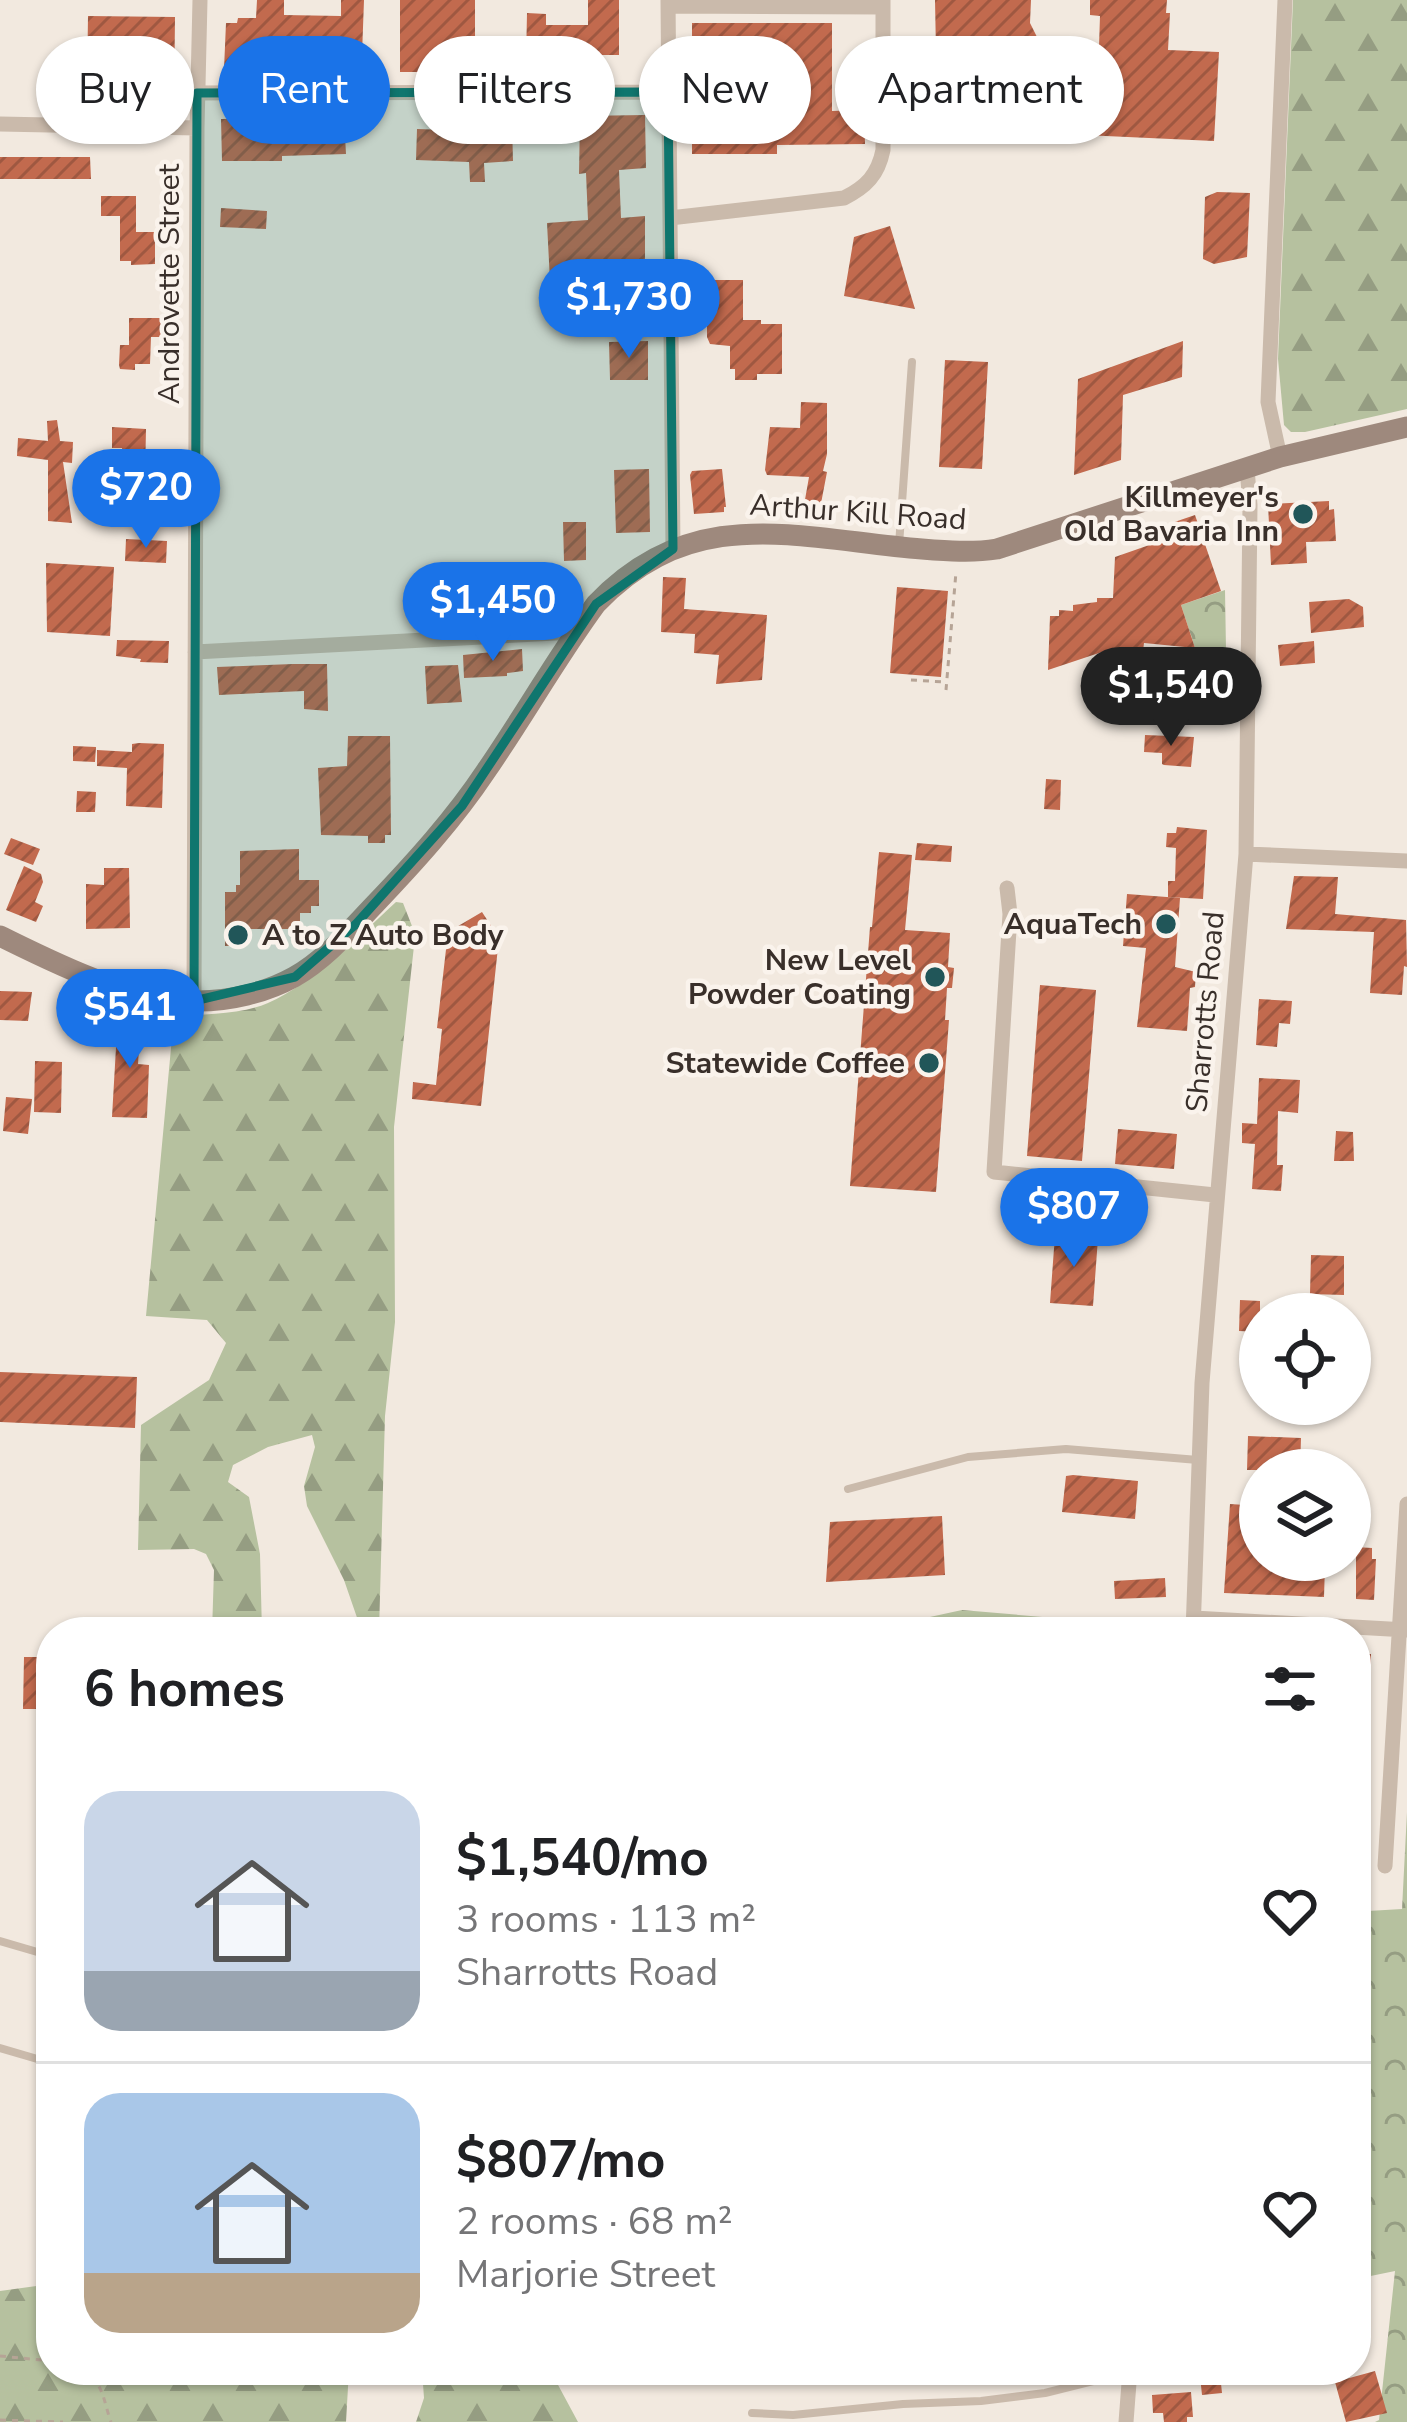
<!DOCTYPE html>
<meta charset="utf-8">
<style>
:root{--surface:#fff;--page:#f2f2f2;--text:#202124;--muted:#757577;--line:#e0e0e0;--accent:#1a73e8}
body{margin:0;font-family:"Nunito Sans",sans-serif;background:var(--page);color:var(--text);height:100vh;display:flex;flex-direction:column;font-size:45px;white-space:nowrap}
*{box-sizing:border-box;margin:0}
p{font-size:39px;color:var(--muted)}
.icon{flex:none;width:66px;height:66px;fill:none;stroke:currentColor;stroke-width:2;stroke-linecap:round;stroke-linejoin:round}
.map{position:relative;flex:1;overflow:hidden}
.sheet{position:absolute;left:36px;top:1617px;width:1335px;height:768px;display:flex;flex-direction:column;background:var(--surface);border-radius:48px;box-shadow:0 3px 9px #0004}
.sheet>*{flex:none}
.top-card{position:absolute;left:36px;top:36px;width:1335px;height:108px;display:flex;gap:24px}
.tools{position:absolute;left:1239px;top:1293px;display:grid;gap:24px}
.tools a{display:grid;place-items:center;width:132px;height:132px;border-radius:50%;background:var(--surface);box-shadow:0 3px 9px #0004;font-size:60px}
.price{position:absolute;translate:-50% -102px;padding:0 27px;border-radius:42px;background:var(--accent);color:#fff;font-size:39px;line-height:78px;filter:drop-shadow(0 3px 6px #0008)}
.price::after{content:'';position:absolute;left:50%;top:72px;width:36px;height:27px;margin-left:-18px;background:inherit;clip-path:polygon(0 0,100% 0,50% 100%)}
.price.active{background:#222;color:#fff}
ul{padding:0;list-style:none}
li{display:flex;align-items:center;gap:36px;height:300px;padding:0 48px}
li+li{border-top:3px solid var(--line)}
li span{display:grid;place-items:center;flex:none;width:336px;height:240px;border-radius:36px;color:#555}
li>.icon{margin-inline-start:auto}
span .icon{width:144px;height:144px;fill:#fffc;stroke-width:1}
li b{font-size:51px}
h2{display:flex;justify-content:space-between;align-items:center;height:144px;padding:0 48px;font-size:51px}
.tag{padding:0 42px;border-radius:54px;background:var(--surface);box-shadow:0 3px 9px #0004;font-size:42px;line-height:108px}
.tag.active{background:var(--accent);color:#fff}
.map>svg:first-child{display:block}
</style>
<div class="map">
<svg width="1407" height="2422" viewBox="0 0 1407 2422">
<defs>
<pattern id="forest-firs" width="22" height="20" patternUnits="userSpaceOnUse" patternTransform="scale(3)"><rect width="22" height="20" fill="#b6c19f"/><path d="M5 1l3.5 6h-7zM16 11l3.5 6h-7z" fill="#959d82"/></pattern>
<pattern id="park-crowns" width="20" height="18" patternUnits="userSpaceOnUse" patternTransform="scale(3)"><rect width="20" height="18" fill="#b6c19f"/><path d="M2 6a3 3 0 1 1 6 0M12 15a3 3 0 1 1 6 0" fill="none" stroke="#959d82"/></pattern>
<pattern id="building-hatch" width="6" height="6" patternUnits="userSpaceOnUse" patternTransform="scale(3)"><rect width="6" height="6" fill="#c26a4e"/><path d="M-1 1l2-2M0 6l6-6M5 7l2-2" fill="none" stroke="#9f5841"/></pattern>
</defs>
<rect width="100%" height="100%" fill="#f2e9df"/>
<path fill="url(#forest-firs)" d="M1293,0H1407V409L1305,432H1291L1284,425L1278,359Z
M396,902L403,903L412,926L414,946L394,1127L395,1322L385,1416L379,1632H362L344,1580L307,1506L304,1486L315,1447L312,1435L268,1447L233,1465L228,1482L249,1497L260,1554L262,1632H212L214,1570L206,1554L194,1549L138,1550L141,1425L209,1380L226,1343L207,1320L146,1316L174,1016C205,1014 240,1015 268,1003C317,981 357,938 396,902Z
M962,1610L1054,1618L1053,1632H861Z
M51,2284V2370H349L346,2422H0V2291Z
M422,2370H550L578,2422H416L424,2398Z"/>
<path fill="url(#park-crowns)" d="M1225,590L1226,650L1195,648L1181,605Z
M1407,1812V2422H1375L1379,2420L1395,2271L1356,2279V2000L1363,1999L1368,1911L1402,1909Z"/>
<path fill="url(#building-hatch)" d="M257,0H284V15L341,16V0H364L362,55L318,54V61L283,59L282,69H224L226,23H237L238,18H256Z
M400,0H475V72H400Z
M588,0H619V55H545V62L526,61L527,13L546,14V25H588Z
M935,0H1031L1030,23L1044,51L937,104Z
M1090,0H1167L1166,13H1170L1168,50L1219,52L1214,141L1084,135L1088,46H1099L1100,16L1090,15Z
M88,16L175,17L174,106L53,104V83H87Z
M692,23H832V111L864,110L865,144L777,145V154H692V110H739V80H692Z
M645,115L646,168L619,170L621,218L645,216V275L550,281L547,223L588,220L586,173L579,174L580,116Z
M282,118V121L344,118L346,154L282,156V161H222L221,119Z
M448,123L465,126L512,124L513,161L484,163L485,182H470L469,162L416,160L417,129L448,130Z
M0,157H90L91,179H0Z
M1217,192L1250,193L1247,257L1214,264L1203,259L1205,197Z
M101,196H136V232H155V264L131,265V261H120V216H101Z
M221,208L267,211L266,229L220,227Z
M890,226L915,309L844,296L854,237Z
M715,280H743V320H761V324H782V374H757V380H735V369H730V346L710,344L707,337V283H715Z
M129,318H171V337H151L150,364H135V370L120,369L119,365L120,345H129Z
M648,341V380H610L609,342Z
M1183,341L1182,377L1123,395L1121,460L1074,475L1078,379Z
M945,360L988,362L982,469L939,467Z
M801,402L827,403V454L823,471L827,472L819,514L803,511L809,477L767,475L765,470L770,427L800,428Z
M57,420L60,441L73,442L72,463L63,462L72,523L48,521V460L17,456L18,438L48,441L47,421Z
M112,427L146,429L145,477L157,479V498H119V478H124L122,448H112Z
M649,469L650,532L616,533L614,470Z
M722,469L726,507H724V512L694,514L690,475L692,471Z
M1329,501V510L1334,509L1336,541L1306,542L1307,563L1271,565L1268,504Z
M1195,515L1221,591L1181,605L1195,648L1144,643L1143,651L1111,649L1048,670L1050,616H1059V610L1073,611V605L1097,602V598H1113L1115,557L1158,542L1154,529Z
M563,522H586V560L564,561Z
M126,539L167,541L166,563L125,561Z
M46,563L114,567L110,636L47,632Z
M663,577L686,578L684,609L767,615L762,680L716,684L719,655L694,653L695,634L661,632Z
M897,587L948,591L941,677L890,673Z
M1349,599L1363,607L1364,627L1311,633L1309,602Z
M117,640L169,641L168,663L140,662L141,659L116,656Z
M1314,641L1315,663L1280,666L1278,645Z
M522,649L523,671L507,673V676L464,678L463,655Z
M293,664H327L328,711L304,709V691L219,695L217,667Z
M458,665L462,702L427,704L425,666Z
M1145,735L1194,737L1191,767L1164,765L1162,764V753L1144,752Z
M348,736H390L391,835H385V843H368V836L321,835L318,768L347,766Z
M139,743L164,744L162,808L126,806L127,768L97,766V750L132,752V744Z
M73,746L96,747L95,762L73,761Z
M1046,779L1061,780L1060,810L1044,809Z
M77,791L96,792L95,812H76Z
M1177,827L1207,830L1203,899L1168,897V881H1175L1176,848L1166,847L1167,833H1176Z
M11,838L40,849L33,865L4,854Z
M917,843L952,846L951,862L915,860Z
M299,849V880H319V906H311V913H300V929H247V946H225V892H236V885H240V851Z
M879,852L912,855L905,930L950,933L948,967L954,968L952,988H947L945,1020H949L936,1192L850,1186L870,927H872Z
M24,866L41,874L43,882L35,902L43,906L36,922L6,910Z
M104,868H129L130,928L86,929V884L104,885Z
M1294,876L1338,877L1335,914L1406,920L1407,967L1404,966L1402,995L1370,993L1374,932L1286,929Z
M1127,894L1180,898L1175,967L1196,972L1195,987L1190,988L1187,1031L1137,1027L1146,948L1123,946Z
M482,912L499,938L481,1106L412,1099L413,1082L436,1085L442,1029L437,1028L448,932Z
M1040,985L1096,990L1082,1161L1027,1156Z
M0,991L32,992L28,1021L0,1020Z
M1259,999L1292,1001L1290,1024L1279,1023L1277,1047L1256,1045Z
M118,1013L139,1014L141,1018L138,1064L149,1065L147,1118L112,1117Z
M35,1061L62,1062L61,1113L34,1112Z
M1259,1078L1300,1080L1298,1113L1278,1111L1277,1165H1283L1281,1191L1252,1189L1255,1144L1242,1143V1123L1257,1124Z
M6,1097L32,1099L28,1134L3,1131Z
M1118,1129L1177,1134L1174,1169L1115,1164Z
M1336,1131L1353,1132L1354,1161H1334Z
M1055,1235L1098,1238L1093,1306L1050,1303Z
M1311,1255L1344,1256V1295L1310,1294Z
M1283,1298L1307,1299L1306,1314H1282Z
M1240,1300L1260,1301V1332L1239,1331Z
M0,1372L137,1377L135,1428L0,1422Z
M1248,1436L1301,1438L1300,1470H1247Z
M1073,1475L1138,1481L1135,1519L1062,1512L1066,1476Z
M1230,1504L1260,1506V1560H1293V1563L1325,1565L1324,1597L1224,1593Z
M942,1516L945,1575L826,1582L830,1522Z
M1356,1547L1372,1548V1559H1376L1374,1600L1356,1599Z
M1165,1578L1166,1597L1115,1599L1114,1581Z
M1356,1654H1371V1688H1356Z
M24,1657H51V1709H23Z
M1375,2371L1387,2413L1346,2422L1335,2382Z
M1220,2374L1222,2393L1202,2395L1200,2376Z
M1191,2392L1193,2417H1187V2422H1164L1163,2413H1153L1152,2395Z"/>
<g fill="none" stroke-linecap="round" stroke-linejoin="round">
<path stroke="#b6a496" stroke-width="3" stroke-dasharray="6 6" stroke-linecap="butt" d="M911,680L945,682
M946,690L956,572
M0,2356L51,2361
M82,2370C104,2382 103,2400 111,2422
M0,2420L63,2422"/>
<path stroke="#cabaab" stroke-width="8" d="M899,545L912,362
M848,1489L968,1457L1066,1449L1198,1460
M0,1941L51,1956
M0,2048L51,2063
M1131,2377L1163,2370
M752,2413L793,2415L903,2404L981,2401L1045,2393L1129,2372"/>
<path stroke="#cabaab" stroke-width="15" d="M668,0L673,549
M668,6L883,7
M197,93L668,92
M0,124L197,128
M670,218L844,198C866,187 878,175 883,150V0
M1280,457L1268,402L1285,0
M195,652L575,632
M1246,854L1407,861
M1007,888L1010,914L994,1172L1215,1195
M194,1001L197,128L200,0
M1194,1618L1407,1630
M1193,1632L1202,1383L1246,854L1250,505L1247,468
M1385,1866L1407,1504
M1126,2422L1130,2370"/>
<path stroke="#9e897d" stroke-width="21" d="M0,936C61,966 127,1000 198,1001C230,1001 265,993 294,977C326,959 350,930 375,904C415,862 454,819 486,771C524,716 557,657 596,604C694,501 799,539 922,549C947,551 972,553 997,549L1280,457L1407,427"/>
</g>
<path fill="#0f766e" fill-opacity="0.2" stroke="#0f766e" stroke-width="9" stroke-linejoin="round" d="M668,92L673,549L596,604L462,806L356,924L295,977L194,1001L197,93Z"/>
<g fill="#215659" stroke="#faf3ec" stroke-width="4.5">
<circle cx="1303" cy="514" r="12"/>
<circle cx="1166" cy="924" r="12"/>
<circle cx="238" cy="935" r="12"/>
<circle cx="935" cy="977" r="12"/>
<circle cx="929" cy="1063" r="12"/>
</g>
<g text-anchor="middle" stroke-width="9" stroke-linejoin="round" paint-order="stroke">
<g font-size="30" fill="#392f2a" stroke="#faf3ec">
<text transform="translate(169 284) rotate(-90)" y="10">Androvette Street</text>
<text transform="translate(858 512) rotate(4)" y="10">Arthur Kill Road</text>
<text transform="translate(1205 1012) rotate(-85)" y="10">Sharrotts Road</text>
</g>
<g font-size="30" font-weight="bold" fill="#392f2a" stroke="#faf3ec" text-anchor="end">
<text x="1279" y="507">Killmeyer's<tspan x="1279" dy="34">Old Bavaria Inn</tspan></text>
<text x="1142" y="934">AquaTech</text>
<text x="262" y="945" text-anchor="start">A to Z Auto Body</text>
<text x="911" y="970">New Level<tspan x="911" dy="34">Powder Coating</tspan></text>
<text x="905" y="1073">Statewide Coffee</text>
</g>
</g>
</svg>
<div class="tools">
<a><svg class="icon" aria-label="locate" viewBox="0 0 24 24"><circle cx="12" cy="12" r="6"/><path d="M12 2v4M12 18v4M2 12h4M18 12h4"/></svg></a>
<a><svg class="icon" aria-label="layers" viewBox="0 0 24 24"><path d="M12 4l9 5-9 5-9-5zM3 14l9 5 9-5"/></svg></a>
</div>
<b class="price" style="left:629px;top:361px">$1,730</b>
<b class="price" style="left:146px;top:551px">$720</b>
<b class="price" style="left:493px;top:664px">$1,450</b>
<b class="price active" style="left:1171px;top:749px">$1,540</b>
<b class="price" style="left:130px;top:1071px">$541</b>
<b class="price" style="left:1074px;top:1270px">$807</b>
<div class="top-card">
<a class="tag">Buy</a>
<a class="tag active">Rent</a>
<a class="tag">Filters</a>
<a class="tag">New</a>
<a class="tag">Apartment</a>
</div>
<section class="sheet">
<h2>6 homes<svg class="icon" aria-label="filters" viewBox="0 0 24 24"><path d="M4 7h16M4 17h16"/><circle cx="9" cy="7" r="2"/><circle cx="15" cy="17" r="2"/></svg></h2>
<ul>
<li><span style="background:linear-gradient(#c9d6e8 75%,#9aa5b1 0)"><svg class="icon" aria-label="home" viewBox="0 0 24 24"><path d="M3 11l9-7 9 7M6 9v11h12V9"/></svg></span><div><b>$1,540/mo</b><p>3 rooms · 113 m²</p><p>Sharrotts Road</p></div><svg class="icon" aria-label="heart" viewBox="0 0 24 24"><path d="M12 20l-8-8c-3-5 5-10 8-4 3-6 11-1 8 4z"/></svg></li>
<li><span style="background:linear-gradient(#a9c7e8 75%,#b9a48a 0)"><svg class="icon" aria-label="home" viewBox="0 0 24 24"><path d="M3 11l9-7 9 7M6 9v11h12V9"/></svg></span><div><b>$807/mo</b><p>2 rooms · 68 m²</p><p>Marjorie Street</p></div><svg class="icon" aria-label="heart" viewBox="0 0 24 24"><path d="M12 20l-8-8c-3-5 5-10 8-4 3-6 11-1 8 4z"/></svg></li>
</ul>
</section>
</div>
